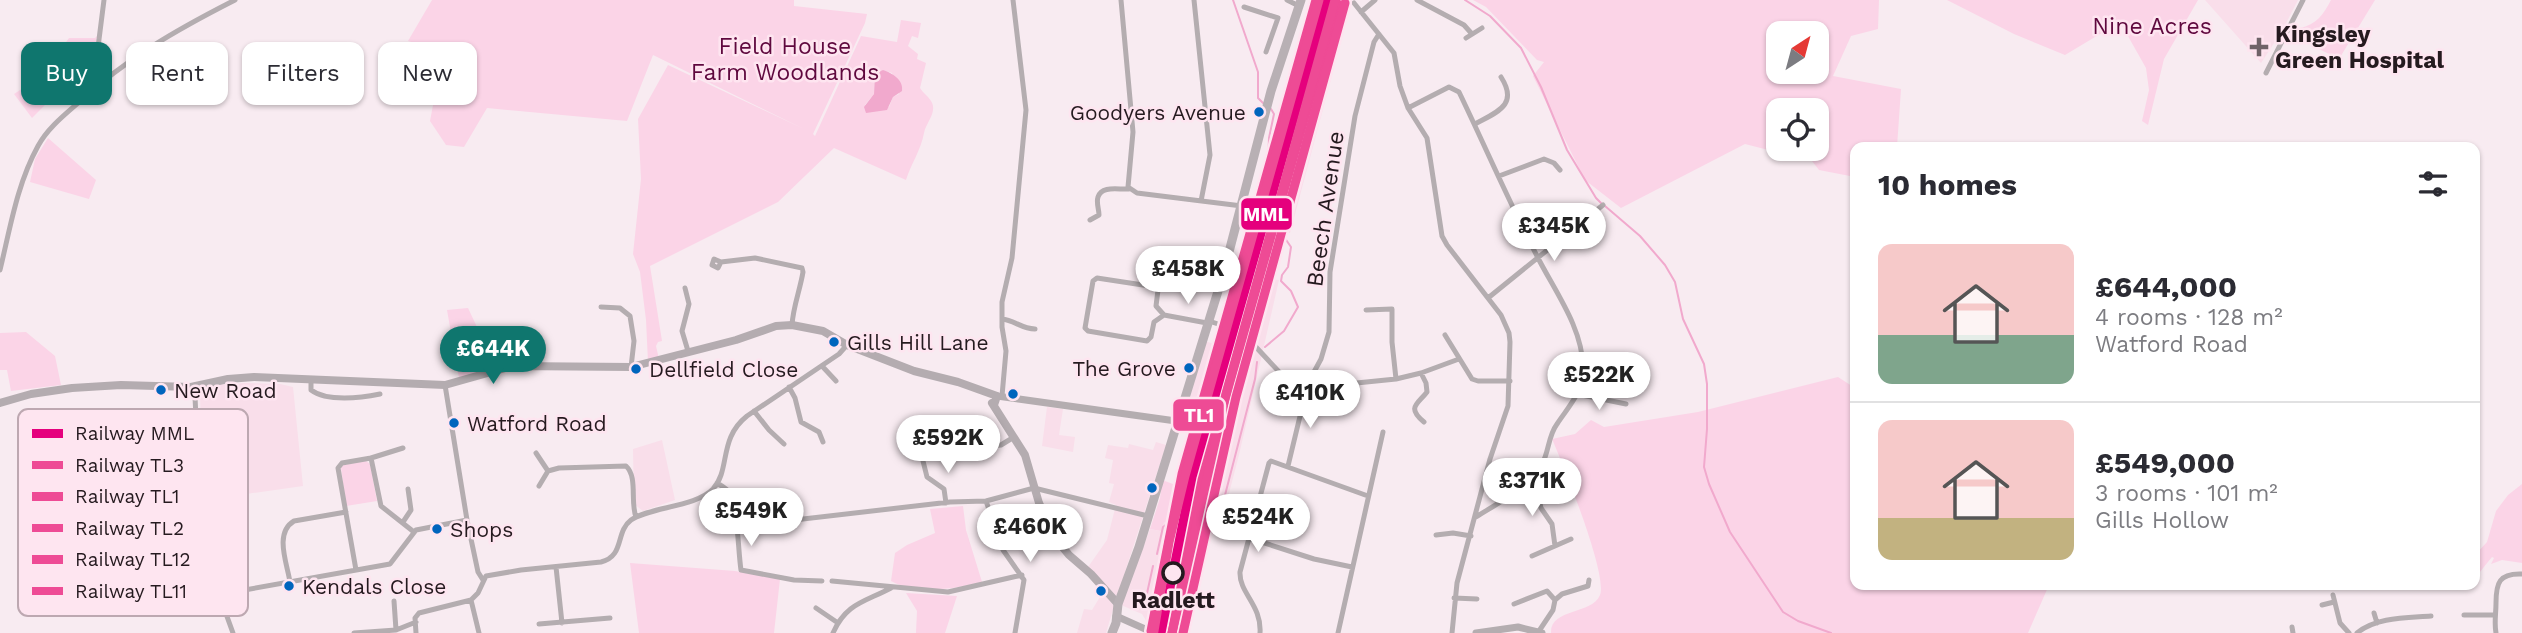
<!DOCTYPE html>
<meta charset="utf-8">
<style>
:root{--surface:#fff;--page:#f7f7f7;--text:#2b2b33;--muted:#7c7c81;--line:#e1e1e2;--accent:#0f766e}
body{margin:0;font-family:"Work Sans",sans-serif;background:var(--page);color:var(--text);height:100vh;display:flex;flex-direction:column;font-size:26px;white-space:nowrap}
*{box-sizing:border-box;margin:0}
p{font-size:23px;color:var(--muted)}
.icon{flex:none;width:38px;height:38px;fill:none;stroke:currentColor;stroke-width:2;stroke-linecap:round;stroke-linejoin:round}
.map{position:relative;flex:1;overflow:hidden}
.side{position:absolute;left:1850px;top:142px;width:630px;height:448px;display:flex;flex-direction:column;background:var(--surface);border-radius:14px;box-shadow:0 2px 5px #0004}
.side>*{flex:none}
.guide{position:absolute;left:21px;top:42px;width:665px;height:63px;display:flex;gap:14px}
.needle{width:46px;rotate:36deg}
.tools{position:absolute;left:1766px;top:21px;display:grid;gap:14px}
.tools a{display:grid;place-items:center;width:63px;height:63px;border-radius:14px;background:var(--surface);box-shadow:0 2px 5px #0004;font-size:35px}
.price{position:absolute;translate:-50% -60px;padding:0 16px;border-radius:24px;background:#fff;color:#222;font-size:23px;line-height:46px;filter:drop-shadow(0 2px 4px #0008)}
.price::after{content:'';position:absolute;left:50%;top:42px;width:21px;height:16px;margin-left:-10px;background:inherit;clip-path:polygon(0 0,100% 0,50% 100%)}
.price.active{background:var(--accent);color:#fff}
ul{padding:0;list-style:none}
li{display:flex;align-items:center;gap:21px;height:175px;padding:0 28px}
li+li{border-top:2px solid var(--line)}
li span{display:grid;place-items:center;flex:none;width:196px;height:140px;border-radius:14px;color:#555}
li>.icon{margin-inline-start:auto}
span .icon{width:84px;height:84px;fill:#fffc;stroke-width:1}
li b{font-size:30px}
h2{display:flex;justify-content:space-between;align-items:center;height:84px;padding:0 28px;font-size:30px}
.pill{padding:0 24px;border-radius:14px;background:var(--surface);box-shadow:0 2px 5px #0004;font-size:24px;line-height:63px}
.pill.active{background:var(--accent);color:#fff}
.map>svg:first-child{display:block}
</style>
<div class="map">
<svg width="2522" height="633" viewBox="0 0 2522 633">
<rect width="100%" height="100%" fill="#f8ebf1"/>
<path fill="#f9deea" d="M1324,0H1352L1290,233L1277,231L1263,278L1279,280L1239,455L1221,524H1198L1176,633H1161L1152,630L1142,614L1121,605L1150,529L1160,531L1163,522L1176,523L1184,488L1201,431L1181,424L1205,341L1226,348L1264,207L1261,202L1315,35Z
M2205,0H2298L2282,31L2261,63Z
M245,383L280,384L293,387L303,486L246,494L222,500L211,505L201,437L200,392L211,385Z
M1047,407L1063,409L1059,435L1075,437L1073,452L1042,446Z
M662,440L675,500L643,511L634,504L633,449Z
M1156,442L1166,445L1118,594L1115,597L1088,567L1107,540L1116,505L1109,502L1114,484L1109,483L1113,460L1105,458L1108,445L1128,448L1129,444L1153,450Z
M1103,592L1114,606L1106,633H1077L1084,609L1092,610Z"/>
<path fill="#fbd4e7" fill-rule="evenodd" d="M432,0H794V6L867,14L865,23L813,134L815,136L861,36L897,42L901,20L921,23L918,38L912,36L908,46L918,54L917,59L926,63L920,88C923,93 928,96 931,101C938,112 926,122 924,133C921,150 911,164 906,180L834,148L778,202L650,266L662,341L658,342L656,346L659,359L648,362L646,320L640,272L633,254L641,179L638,119L668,65L804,129L653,55L627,121L487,108L464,147L446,145L430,121L443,52L408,41ZM883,70L892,73L899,94L893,97L889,107L865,105L874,94L875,73Z
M1473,0H1879L1878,29L1851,36L1833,76L1901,89L1897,147H1855V177L1819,170L1812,161L1745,144L1621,208L1585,180L1533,76L1544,62L1537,60L1486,7ZM1778,33H1816V72H1778ZM1816,110V149H1778V110Z
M1947,0H2198L2164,59L2148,125L2142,121L2149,90L2146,68L2120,22L2065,55L2014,34Z
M2331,0H2375L2339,59L2313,46L2300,28C2316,25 2324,14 2331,0Z
M97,36L90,83L69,105L63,98L50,100L32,118L14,94C36,81 54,59 69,38H95Z
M48,138L96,180L89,199L30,182L35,159Z
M468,308L477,327L489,369L459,378L447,310Z
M26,332L55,356L61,385L11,391L7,370H0V333Z
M1838,377L1855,388V584L2049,585L2028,633H1551C1550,608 1592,615 1600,595C1608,575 1563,464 1552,439L1575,434L1591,420L1604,427L1698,412Z
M366,461L370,464L377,501L346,506L341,468L343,465Z
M1162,480L1184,488L1176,524L1164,522L1161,531L1150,529L1160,498Z
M2522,484V563L2502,560L2491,564L2494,558L2492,557L2475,578V555L2487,542L2496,511L2508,495Z
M963,506L966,530L982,582C955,589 917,595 891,581L895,553L907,545L935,533L930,509Z
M630,563L735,571L780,579L774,633H639Z
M906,593L957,596L945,633H916L917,611Z"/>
<path fill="#f1a9cd" d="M883,70C892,73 904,80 902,91L893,97L887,110L866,113L864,107L874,94L875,73Z"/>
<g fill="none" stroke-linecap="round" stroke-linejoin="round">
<path stroke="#f1a9cd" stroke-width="2" d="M1233,0L1258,72V98L1264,104
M1465,0L1490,16L1521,48L1541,87L1567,150L1596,198L1601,203
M1605,206L1640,236L1665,265L1675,282L1683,319L1704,364L1707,384V429L1704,467L1709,484L1730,532L1783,612L1798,621L1831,633
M1262,210L1257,206L1256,202L1268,167L1269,138L1274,114L1271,109
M1265,347L1284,331L1298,307L1291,291L1281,281L1282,275L1288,267L1291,247L1282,234L1280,216
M1212,533L1217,526L1255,379L1257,362
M1157,554L1163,527L1167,524L1174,525
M1144,607L1153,566"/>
<path stroke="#b4adb0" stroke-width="5" d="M1121,0L1133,132L1128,187L1137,193L1242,206
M1194,0L1210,155L1201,201
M1287,0L1299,6
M1417,0L1464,25L1472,34
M1354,3L1394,53L1400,86L1408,108L1427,138L1442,236L1447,245L1501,315L1509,333L1510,342L1508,406L1490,459L1457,583L1452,633
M1244,7L1278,18L1266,52
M1361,12L1375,0
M1466,38L1482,28
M2266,73L2303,0
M101,81L95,71L104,0
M1408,108L1449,87L1459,92C1485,146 1509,202 1537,256C1554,290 1583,328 1583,368C1584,391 1569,406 1557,424C1548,436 1549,452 1542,464C1530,487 1498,503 1476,517
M1475,124C1497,112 1519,105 1501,77
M1499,176L1544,159L1554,163L1560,170
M1090,220L1099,215C1099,209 1096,203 1098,197C1102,185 1119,190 1129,189
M721,262L714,259L712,265L718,268L721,262L755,258L802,268L803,272C800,290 793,307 792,325
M0,270C10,229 17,184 38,146C47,129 63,116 78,103C127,58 176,30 235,0
M1202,276L1205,269L1223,275
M685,288L689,304L682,331L688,351
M1488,298L1603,205
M601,307L620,308L630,316L634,341L631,367
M1366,310L1392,309V342L1396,379
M1164,315L1156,306L1158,290L1156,287L1097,278L1093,281L1085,328L1088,331L1147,341L1151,337L1154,322L1164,315L1207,323
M1002,319C1014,320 1022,329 1035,329
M1209,321L1227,327L1255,346L1282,375L1307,388L1396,379L1421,373L1459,359
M1445,335L1472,379L1478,381H1510
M822,366L836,381
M1421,373L1426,383L1427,392C1418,404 1406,407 1424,422
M311,381V390C327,402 361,398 380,394
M445,385L467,520L478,572L483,580
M191,387L195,397L198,459L225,611L233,633
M789,387L795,398L801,422L819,432L823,442
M1577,394L1626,404
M1002,396L1006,351L1002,327V302L1012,258L1026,110L1013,0
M754,411L769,430L784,444
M979,431L980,437L991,446L1001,445L1014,437
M536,453L548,471
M921,453L927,477L944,489L946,503
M371,458L403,448
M1288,466L1308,383L1321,359L1329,332L1330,272L1355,116L1374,42L1379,34
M1531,478L1536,485L1541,508L1552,524L1555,546
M717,483C722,486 727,489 730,493C738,509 738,551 741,570L794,580L822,581
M539,486L548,471L559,468L626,466C638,477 630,502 636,517
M986,501L1003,550L1024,580L1015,633
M208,512L214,511L219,515L232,592
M403,522L411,510L408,489
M737,524L742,526L950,502L986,501L1034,488L1148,516
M1436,535L1453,533L1471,536
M1249,538L1314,559L1352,567
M1532,556L1571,539
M556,567L562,623
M356,570L338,468L342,463L371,458L381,506L414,532
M832,581L948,592L1022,575
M290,582C287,563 274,533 294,521L346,512
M222,594L390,564L416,530L467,520
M2333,595L2340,623L2349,633
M1454,598L1477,599
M471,600L479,633
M394,601L396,630
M1514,604L1547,591L1555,600
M2322,605L2334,602
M816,608L838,623
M2374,613L2377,623
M2464,615H2495
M539,624L610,618
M2292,627L2293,633
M1539,631L1553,610L1555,600L1562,594L1588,586L1589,580
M354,633L396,630L416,622
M416,633L415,618L419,613L471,600L478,593L486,576L521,570L601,562C625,556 615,532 631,520C649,507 696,507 713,489C731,469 718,439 747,416L839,354L847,345
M833,633C846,603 865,602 891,588
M1260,633C1262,605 1239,593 1240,572L1269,463L1271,461L1368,496
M1338,633L1383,432
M2357,633C2377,617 2406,618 2431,616
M2496,633C2494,623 2496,614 2496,603C2496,583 2499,573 2522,574"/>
<path stroke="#b4adb0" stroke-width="7" d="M997,396L1176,421
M1116,616L1154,633
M1476,633L1518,627L1542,633"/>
<path stroke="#b4acb0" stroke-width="8" d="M0,403L31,394L72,388L121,385L191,387L228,379L254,377L445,385L512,366L631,367L736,340L776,326L792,325L823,331L847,345L914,371L958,382L997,396L994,405
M992,403L1025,455L1039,503L1055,538L1069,555L1091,574L1118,604"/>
<path stroke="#b8b0b4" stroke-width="9" d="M1112,633L1116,623L1118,604L1139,547L1223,275L1271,91L1301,0"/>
<g stroke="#fee5f0" stroke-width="14">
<path id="rail-1" d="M1161,633L1192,477L1327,0"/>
</g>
<g stroke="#fee5f0" stroke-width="14">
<path id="rail-2" d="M1172,633L1202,480L1337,3"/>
</g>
<g stroke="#fee5f0" stroke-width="14">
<path id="rail-3" d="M1151,631L1182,474L1316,0"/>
</g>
<g stroke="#fee5f0" stroke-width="14">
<path id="rail-4" d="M1154,631L1169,542L1185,476L1319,0"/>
</g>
<g stroke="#fee5f0" stroke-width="14">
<path id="rail-5" d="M1172,633L1226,394L1335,0"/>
</g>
<g stroke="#fee5f0" stroke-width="14">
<path id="rail-6" d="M1183,633L1236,397L1345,3"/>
</g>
<use href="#rail-1" stroke="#e5007d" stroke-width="9"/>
<use href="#rail-2" stroke="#ee4b95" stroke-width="9"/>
<use href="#rail-3" stroke="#ee4b95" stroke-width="9"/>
<use href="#rail-4" stroke="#ee4b95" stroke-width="9"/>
<use href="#rail-5" stroke="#ee4b95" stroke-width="9"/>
<use href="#rail-6" stroke="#ee4b95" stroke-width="9"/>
</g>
<path fill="#6f6368" stroke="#fee5f0" stroke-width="2.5" d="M2255.5 36.5h7v7h7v7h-7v7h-7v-7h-7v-7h7z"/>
<g fill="#0065bd" stroke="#fee5f0" stroke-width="2.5">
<circle cx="1259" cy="112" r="6"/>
<circle cx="834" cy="342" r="6"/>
<circle cx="1189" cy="368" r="6"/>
<circle cx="636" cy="369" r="6"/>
<circle cx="161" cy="390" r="6"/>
<circle cx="1013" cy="394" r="6"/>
<circle cx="454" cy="423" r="6"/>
<circle cx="1152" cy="488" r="6"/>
<circle cx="437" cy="529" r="6"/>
<circle cx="289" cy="586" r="6"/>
<circle cx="1101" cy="591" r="6"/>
</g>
<circle fill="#fee5f0" stroke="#251a1f" stroke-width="3.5" cx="1173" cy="573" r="10"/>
<g text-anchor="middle" stroke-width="5" stroke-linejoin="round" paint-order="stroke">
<g font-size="21" fill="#251a1f" stroke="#fee5f0" text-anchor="start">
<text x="1246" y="120" text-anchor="end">Goodyers Avenue</text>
<text x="847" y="350">Gills Hill Lane</text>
<text x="1176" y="376" text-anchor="end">The Grove</text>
<text x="649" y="377">Dellfield Close</text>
<text x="174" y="398">New Road</text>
<text x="467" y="431">Watford Road</text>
<text x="450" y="537">Shops</text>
<text x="302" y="594">Kendals Close</text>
</g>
<g font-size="23" fill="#5f083e" stroke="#fee5f0">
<text x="2152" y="34">Nine Acres</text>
<text x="785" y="54">Field House<tspan x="785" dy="26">Farm Woodlands</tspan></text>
</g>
<g font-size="23" font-weight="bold" fill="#251a1f" stroke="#fee5f0" text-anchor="start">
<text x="2275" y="42">Kingsley<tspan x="2275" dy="26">Green Hospital</tspan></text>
</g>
<g font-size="23" fill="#251a1f" stroke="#fee5f0">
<text transform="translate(1325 209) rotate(-82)" y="8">Beech Avenue</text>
</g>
<g font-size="23" font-weight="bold" fill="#251a1f" stroke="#fee5f0">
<text x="1173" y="608">Radlett</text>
</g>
</g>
<rect x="18" y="409" width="230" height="207" rx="10" fill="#fee5f0" stroke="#bda8b1" stroke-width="2"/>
<rect x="32" y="429" width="31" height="9" fill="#e5007d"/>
<rect x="32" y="461" width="31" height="8" fill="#ee4b95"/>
<rect x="32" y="492" width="31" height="9" fill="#ee4b95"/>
<rect x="32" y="524" width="31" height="8" fill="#ee4b95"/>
<rect x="32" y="555" width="31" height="9" fill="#ee4b95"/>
<rect x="32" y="587" width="31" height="8" fill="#ee4b95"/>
<g font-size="19" fill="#251a1f">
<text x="75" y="440">Railway MML</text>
<text x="75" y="472">Railway TL3</text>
<text x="75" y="503">Railway TL1</text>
<text x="75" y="535">Railway TL2</text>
<text x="75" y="566">Railway TL12</text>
<text x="75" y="598">Railway TL11</text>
</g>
<g stroke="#fee5f0" stroke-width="2.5">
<rect x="1240" y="197" width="53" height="34" rx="7" fill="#e5007d"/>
<rect x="1172" y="398" width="53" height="34" rx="7" fill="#ee4b95"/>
</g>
<g font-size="19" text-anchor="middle" font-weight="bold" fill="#fff">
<text x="1266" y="221">MML</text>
<text x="1199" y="422">TL1</text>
</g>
</svg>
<div class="tools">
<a><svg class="needle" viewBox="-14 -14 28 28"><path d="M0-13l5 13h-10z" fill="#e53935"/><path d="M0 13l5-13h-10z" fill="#7c7c81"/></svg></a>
<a><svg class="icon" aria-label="locate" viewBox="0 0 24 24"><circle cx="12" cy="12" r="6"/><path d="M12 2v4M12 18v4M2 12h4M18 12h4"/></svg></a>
</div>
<b class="price" style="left:1554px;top:263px">£345K</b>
<b class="price" style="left:1188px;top:306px">£458K</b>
<b class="price active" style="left:493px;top:386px">£644K</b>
<b class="price" style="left:1599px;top:412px">£522K</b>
<b class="price" style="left:1310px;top:430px">£410K</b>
<b class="price" style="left:948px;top:475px">£592K</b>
<b class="price" style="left:1532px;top:518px">£371K</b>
<b class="price" style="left:751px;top:548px">£549K</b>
<b class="price" style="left:1258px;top:554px">£524K</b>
<b class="price" style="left:1030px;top:564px">£460K</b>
<div class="guide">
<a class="pill active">Buy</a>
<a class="pill">Rent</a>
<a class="pill">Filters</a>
<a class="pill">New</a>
</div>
<section class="side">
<h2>10 homes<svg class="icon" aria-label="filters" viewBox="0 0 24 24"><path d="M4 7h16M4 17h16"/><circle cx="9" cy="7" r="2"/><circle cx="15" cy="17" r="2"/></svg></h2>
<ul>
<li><span style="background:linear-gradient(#f6c9c9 65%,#7fa58c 0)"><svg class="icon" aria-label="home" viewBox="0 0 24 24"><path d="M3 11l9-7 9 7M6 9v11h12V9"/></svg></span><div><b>£644,000</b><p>4 rooms · 128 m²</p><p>Watford Road</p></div></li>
<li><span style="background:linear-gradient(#f6c9c9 70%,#c2b280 0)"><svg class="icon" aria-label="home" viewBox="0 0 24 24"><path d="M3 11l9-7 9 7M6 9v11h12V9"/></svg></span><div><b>£549,000</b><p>3 rooms · 101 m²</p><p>Gills Hollow</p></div></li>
</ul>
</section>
</div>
